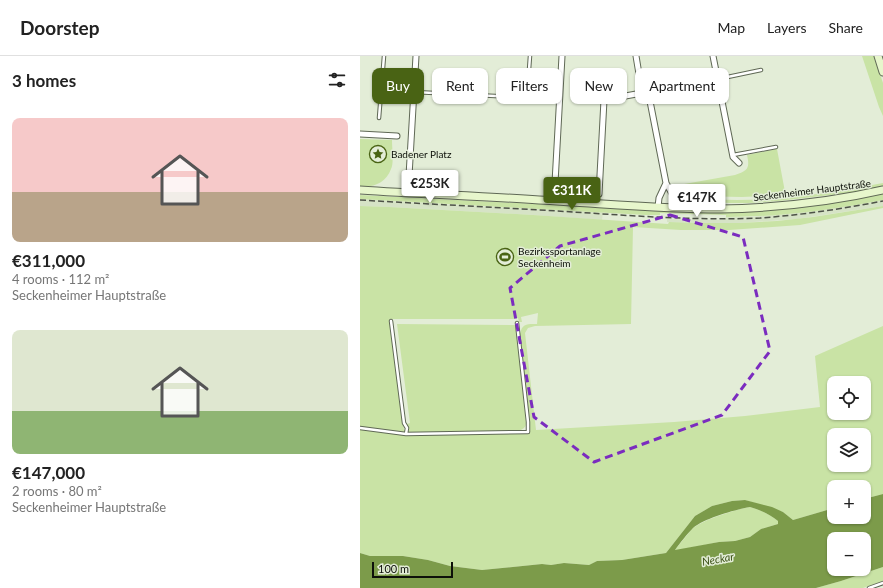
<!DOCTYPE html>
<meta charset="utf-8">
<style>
:root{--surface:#fff;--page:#f2f2f2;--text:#222;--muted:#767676;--line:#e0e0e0;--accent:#496314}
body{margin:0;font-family:Lato,sans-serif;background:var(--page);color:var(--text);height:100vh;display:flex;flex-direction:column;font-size:15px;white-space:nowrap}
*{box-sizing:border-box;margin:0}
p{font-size:13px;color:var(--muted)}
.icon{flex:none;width:22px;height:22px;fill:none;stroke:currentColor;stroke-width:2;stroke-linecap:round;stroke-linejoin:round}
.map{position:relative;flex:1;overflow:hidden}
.side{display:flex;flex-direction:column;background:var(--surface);width:360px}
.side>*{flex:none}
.hud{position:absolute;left:12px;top:12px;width:380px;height:36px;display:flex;gap:8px}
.tools{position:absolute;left:467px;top:320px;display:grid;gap:8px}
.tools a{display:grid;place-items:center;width:44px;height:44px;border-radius:8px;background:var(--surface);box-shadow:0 1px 3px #0004;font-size:20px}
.scale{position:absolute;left:12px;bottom:10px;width:81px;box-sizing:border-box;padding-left:4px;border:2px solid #0d1009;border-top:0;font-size:11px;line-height:14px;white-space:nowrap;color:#0d1009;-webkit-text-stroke:3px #e3edd7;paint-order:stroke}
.price{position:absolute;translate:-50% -34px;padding:0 9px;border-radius:4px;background:#fff;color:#222;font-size:13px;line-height:26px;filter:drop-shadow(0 1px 2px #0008)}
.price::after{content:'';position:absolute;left:50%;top:24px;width:12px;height:9px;margin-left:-6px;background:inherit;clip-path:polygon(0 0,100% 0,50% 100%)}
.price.selected{background:var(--accent);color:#fff}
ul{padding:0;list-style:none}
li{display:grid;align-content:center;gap:8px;height:212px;padding:0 12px}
li span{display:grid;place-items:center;height:124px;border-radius:8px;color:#555}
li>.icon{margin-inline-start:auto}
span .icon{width:72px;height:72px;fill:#fffc;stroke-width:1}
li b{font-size:17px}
h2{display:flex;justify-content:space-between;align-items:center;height:48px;padding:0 12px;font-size:17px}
.pill{padding:0 14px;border-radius:8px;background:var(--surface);box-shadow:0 1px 3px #0004;font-size:14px;line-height:36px}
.pill.selected{background:var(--accent);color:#fff}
header{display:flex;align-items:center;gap:24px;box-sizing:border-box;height:56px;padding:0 20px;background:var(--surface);border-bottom:1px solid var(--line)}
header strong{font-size:19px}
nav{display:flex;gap:22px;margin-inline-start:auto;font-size:14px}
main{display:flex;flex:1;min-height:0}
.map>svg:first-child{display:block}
</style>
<header>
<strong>Doorstep</strong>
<nav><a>Map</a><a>Layers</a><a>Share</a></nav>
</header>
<main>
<section class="side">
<h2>3 homes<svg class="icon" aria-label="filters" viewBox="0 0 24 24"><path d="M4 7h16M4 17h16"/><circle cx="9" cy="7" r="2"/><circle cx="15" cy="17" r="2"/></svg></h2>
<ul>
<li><span style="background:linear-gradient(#f6c9c9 60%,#b9a48a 0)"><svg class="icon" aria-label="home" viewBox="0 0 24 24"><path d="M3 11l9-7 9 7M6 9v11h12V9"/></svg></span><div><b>€311,000</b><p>4 rooms · 112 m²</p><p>Seckenheimer Hauptstraße</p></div></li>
<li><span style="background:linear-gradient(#dfe7d0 65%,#8fb573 0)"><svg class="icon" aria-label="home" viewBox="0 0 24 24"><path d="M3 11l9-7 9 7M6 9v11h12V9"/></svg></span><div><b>€147,000</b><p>2 rooms · 80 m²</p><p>Seckenheimer Hauptstraße</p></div></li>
</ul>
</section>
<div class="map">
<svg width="523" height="532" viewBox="0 0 523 532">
<rect width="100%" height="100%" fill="#e3edd7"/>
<path fill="#d6e3c6" d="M0,143L110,150L187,153L243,156L242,164L173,159L29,151L0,150Z
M523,144V150L437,163L380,167H337L307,166V163L365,164L366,161H391L437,157L482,151Z"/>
<path fill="#c9e3a5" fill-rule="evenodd" d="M502,0H514L523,27V60L519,51Z
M0,83L32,84C32,92 34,108 31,113C26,127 13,132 0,130Z
M417,93L425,136L428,139L382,141L331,140C321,136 320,141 313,130L375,119C388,115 390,112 387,99Z
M523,127V131L496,136L418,145L388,147H370L332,145L327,144L331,143C347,143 362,144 377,144C426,144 475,136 523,127Z
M523,138V144C471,154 419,161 366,161V159L300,157V159H286L0,143V139L354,157C390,156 426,153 462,148C482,145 503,141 523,138Z
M0,150L29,151L173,159L308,168L309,166L337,167H380L417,165L453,161L523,150V152L440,169L369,174H321L273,171L271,268L175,270L168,272L165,277L176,374L314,366L385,360L460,351L455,300L523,270V438L504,443V431H474V452L433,464L423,456L385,444L372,445L352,450L335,460L306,497L262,504L237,505L229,509L204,507L191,509L182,508L122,514L90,510L68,504L43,500H10L0,497ZM178,257L177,268C168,268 162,267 160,278L170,374H161C164,372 166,371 166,367L156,269L37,268L50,367L47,368L49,375L44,374L30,263H153L158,262L159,266H162L161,261ZM474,327H504V357H474ZM474,379H504V409H474Z
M390,451C401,454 409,458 418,465V468L401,473L390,481L375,485L359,486L314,495C320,488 326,480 332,473C344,463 375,454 390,451Z
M523,511V525L503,532H456L481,525Z"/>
<path fill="#7c9b4a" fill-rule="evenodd" d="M523,438V511L481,525L456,532H0V497L10,500H43L68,504L90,510L122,514L182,508L191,509L204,507L229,509L237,505L262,504L306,497L335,460L352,450L372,445L385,444L412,451L423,456L433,464L474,452V461H504V443ZM390,451C401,454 409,458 418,465V468L401,473L390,481L375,485L359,486L315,494C320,487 327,478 333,472C345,462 374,454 390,451ZM474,483H504V513H474Z"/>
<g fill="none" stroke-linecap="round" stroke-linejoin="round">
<g stroke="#5f6855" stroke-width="4.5">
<path id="service" d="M358,23L401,14
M54,36L199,43
M167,41L170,0
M19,62L24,0
M373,99L416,91
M31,265L44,367L47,372L46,378
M0,372L46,378L168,376V366L157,267
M509,532L523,527"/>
</g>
<g stroke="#5f6855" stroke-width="7">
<path id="minor" d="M276,0L280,24L288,35L306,127L315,143V152
M353,0L373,101L379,107
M0,78L37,80
M48,137L56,0
M239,138L244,44L357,23
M194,145L202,0
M298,151L299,142L306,127"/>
</g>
<g stroke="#5f6855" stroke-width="9">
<path id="secondary" d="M518,0L523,16
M0,134C60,138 119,140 179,144C239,147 300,153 360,153C413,152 471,146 523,134"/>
</g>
<use href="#service" stroke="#fff" stroke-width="2.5"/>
<use href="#minor" stroke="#fff" stroke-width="5"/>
<use href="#secondary" stroke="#e7f6cc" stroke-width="7"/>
<path stroke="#4d5247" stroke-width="1.5" stroke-dasharray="6 3" stroke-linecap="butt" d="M0,144C66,148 131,151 197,155C264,159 332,165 400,162C441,159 482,153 523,145"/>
</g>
<path fill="none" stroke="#7b2cbf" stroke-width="3" stroke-dasharray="8 5" stroke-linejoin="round" d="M310,159L383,181L410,295L362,359L234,406L174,361L150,232L200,190Z"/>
<defs>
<g id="sight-ring" transform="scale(0.9)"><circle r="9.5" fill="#e3edd7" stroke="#496314" stroke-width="1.5"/><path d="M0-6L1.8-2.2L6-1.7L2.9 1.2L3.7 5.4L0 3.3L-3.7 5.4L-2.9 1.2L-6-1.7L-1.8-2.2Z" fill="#496314"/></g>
<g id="stadium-ring" transform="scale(0.9)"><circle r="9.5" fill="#e3edd7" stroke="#496314" stroke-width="1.5"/><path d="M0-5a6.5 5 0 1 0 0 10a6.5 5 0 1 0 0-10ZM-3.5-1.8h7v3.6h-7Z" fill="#496314"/></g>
</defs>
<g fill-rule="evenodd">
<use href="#sight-ring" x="18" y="98"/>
<use href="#stadium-ring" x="145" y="201"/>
</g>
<g text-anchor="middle" stroke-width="3" stroke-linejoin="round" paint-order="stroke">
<g font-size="10" fill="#0d1009" stroke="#e3edd7" text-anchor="start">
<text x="31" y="102">Badener Platz</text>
<text x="158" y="199">Bezirkssportanlage<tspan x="158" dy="12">Seckenheim</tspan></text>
</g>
<g font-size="10" fill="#0d1009" stroke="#e3edd7">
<text transform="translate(452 134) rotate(-7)" y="4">Seckenheimer Hauptstraße</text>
</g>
<g font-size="11" font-style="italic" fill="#3c5117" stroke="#e3edd7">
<text transform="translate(358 503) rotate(-10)" y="4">Neckar</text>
</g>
</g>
</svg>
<div class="tools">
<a><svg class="icon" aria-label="locate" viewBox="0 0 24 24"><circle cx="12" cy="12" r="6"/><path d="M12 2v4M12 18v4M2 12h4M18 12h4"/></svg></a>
<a><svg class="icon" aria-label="layers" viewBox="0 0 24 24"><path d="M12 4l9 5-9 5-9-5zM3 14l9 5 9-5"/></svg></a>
<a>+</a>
<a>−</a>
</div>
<div class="scale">100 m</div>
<b class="price" style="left:70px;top:148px">€253K</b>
<b class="price selected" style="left:212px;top:155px">€311K</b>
<b class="price" style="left:337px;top:162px">€147K</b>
<div class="hud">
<a class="pill selected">Buy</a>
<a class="pill">Rent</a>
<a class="pill">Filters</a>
<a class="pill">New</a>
<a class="pill">Apartment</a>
</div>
</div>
</main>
